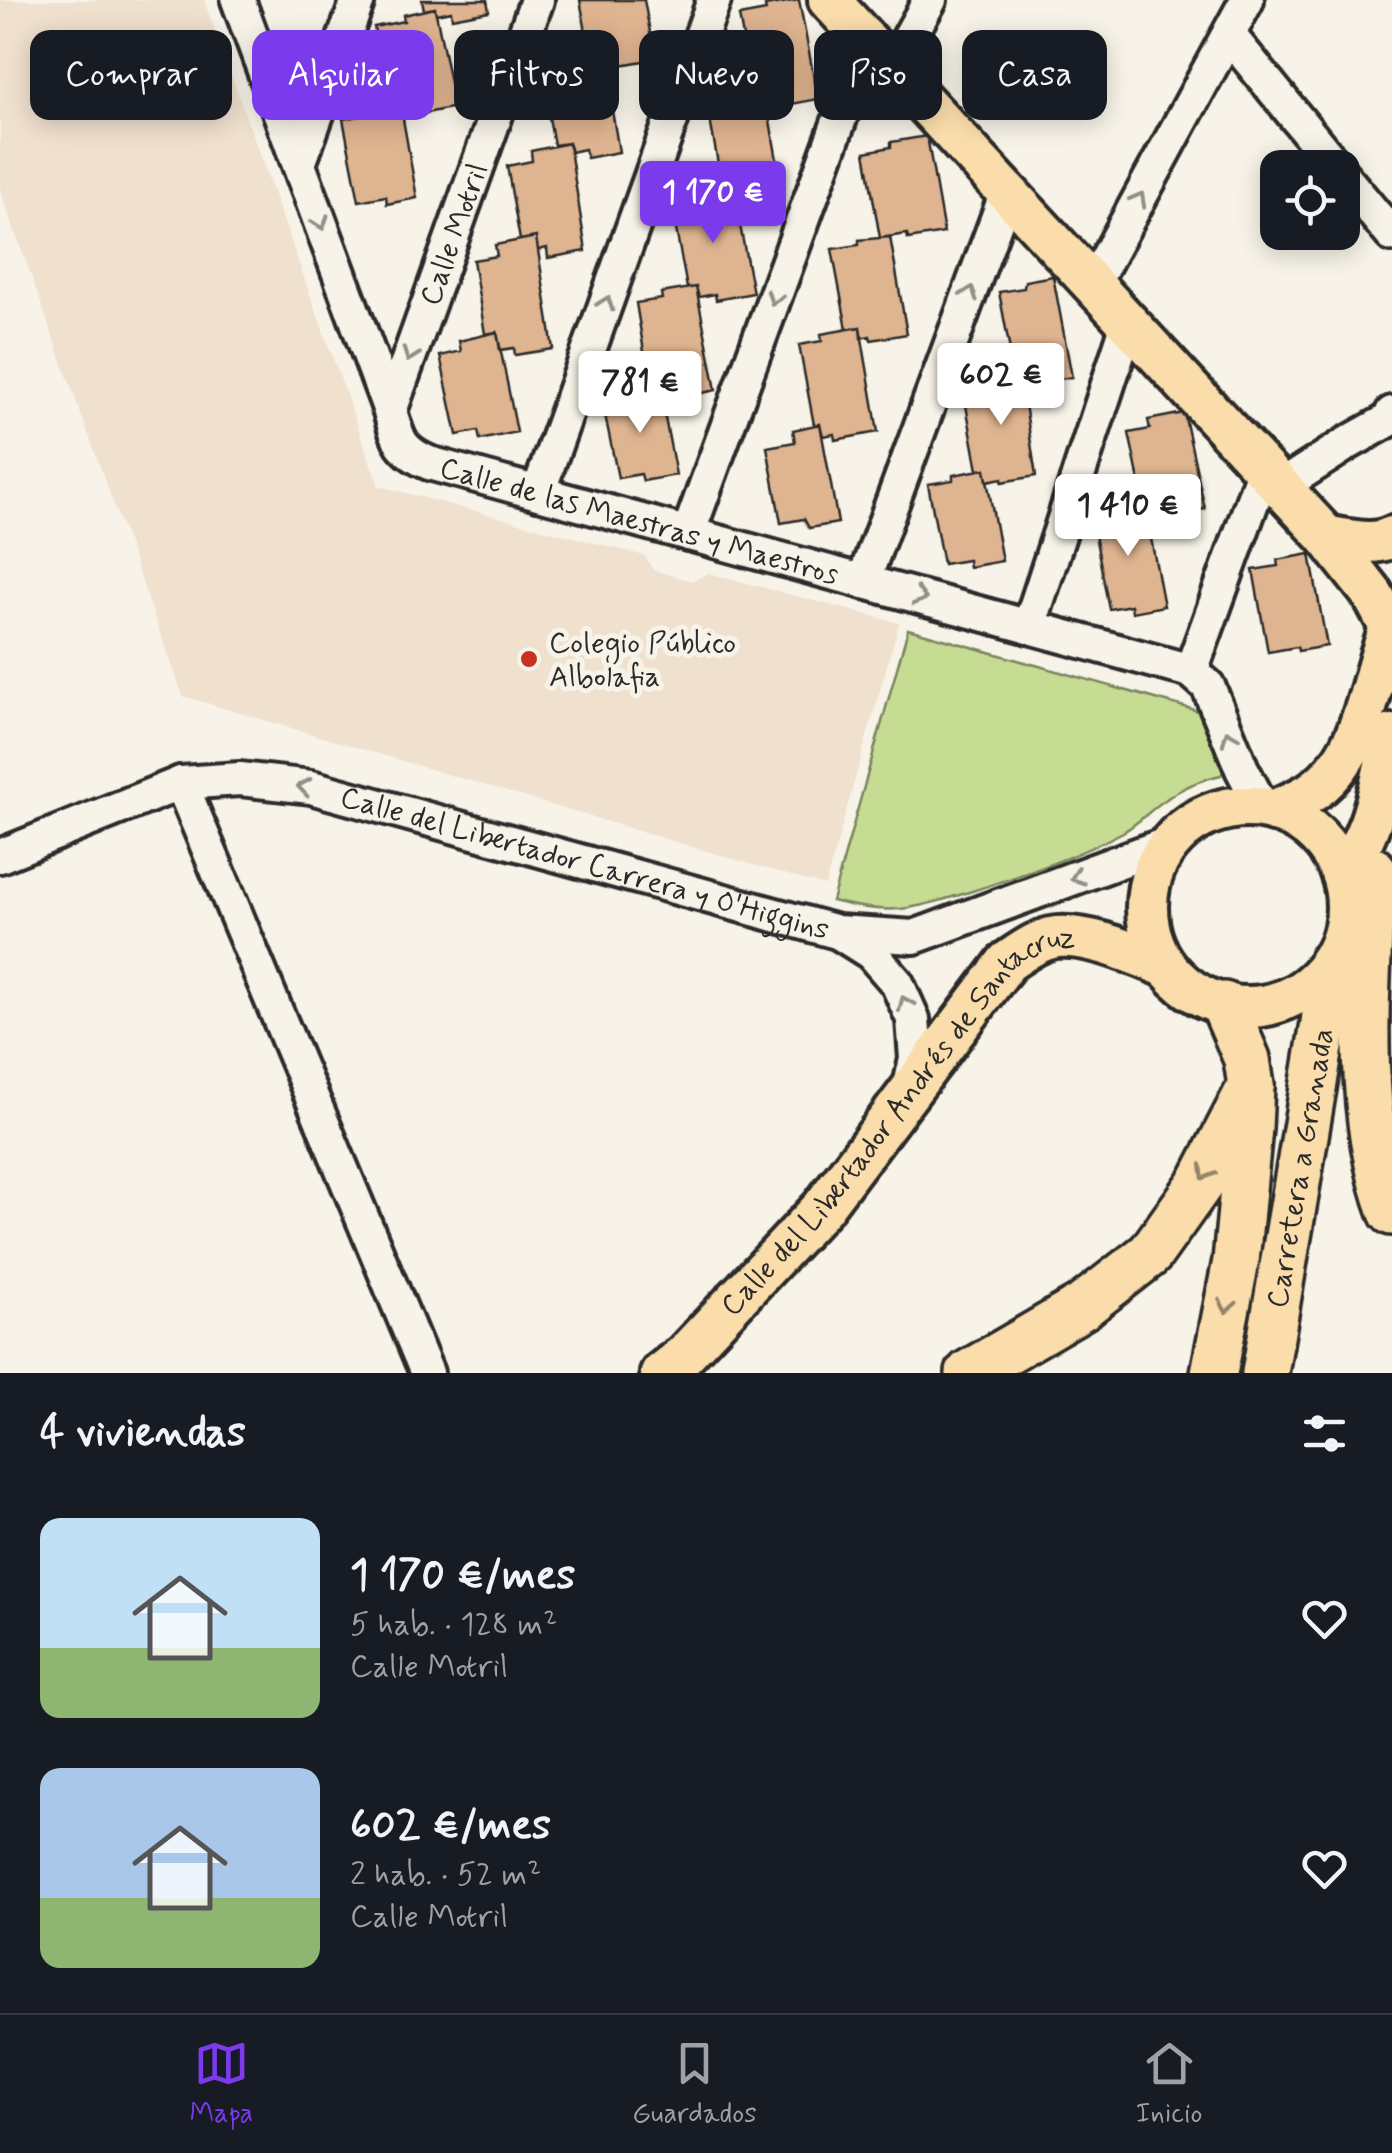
<!DOCTYPE html>
<html lang="es">
<meta charset="utf-8">
<style>
:root{--surface:#171b24;--page:#242831;--text:#f1f3f6;--muted:#9ea1a6;--line:#363941;--accent:#7c3aed}
body{margin:0;font-family:Mynerve,sans-serif;background:var(--page);color:var(--text);height:100vh;display:flex;flex-direction:column;font-size:38px;white-space:nowrap}
*{box-sizing:border-box;margin:0}
p{font-size:32px;color:var(--muted)}
.icon{flex:none;width:55px;height:55px;fill:none;stroke:currentColor;stroke-width:2;stroke-linecap:round;stroke-linejoin:round}
.map{position:relative;height:1373px;overflow:hidden}
.drawer{display:flex;flex-direction:column;background:var(--surface);flex:1}
.drawer>*{flex:none}
.top-card{position:absolute;left:30px;top:30px;width:1332px;height:90px;display:flex;gap:20px}
.buttons{position:absolute;left:1260px;top:150px;display:grid;gap:20px}
.buttons a{display:grid;place-items:center;width:100px;height:100px;border-radius:20px;background:var(--surface);box-shadow:0 5px 25px #0003;font-size:50px}
.price{position:absolute;translate:-50% -85px;padding:0 22px;border-radius:10px;background:#fff;color:#222;font-size:32px;line-height:65px;filter:drop-shadow(0 2px 5px #0008)}
.price::after{content:'';position:absolute;left:50%;top:60px;width:30px;height:22px;margin-left:-15px;background:inherit;clip-path:polygon(0 0,100% 0,50% 100%)}
.price.active{background:var(--accent);color:#fff}
ul{padding:0;list-style:none}
li{display:flex;align-items:center;gap:30px;height:250px;padding:0 40px}
li span{display:grid;place-items:center;flex:none;width:280px;height:200px;border-radius:20px;color:#555}
li>.icon{margin-inline-start:auto}
span .icon{width:120px;height:120px;fill:#fffc;stroke-width:1}
li b{font-size:42px}
h2{display:flex;justify-content:space-between;align-items:center;height:120px;padding:0 40px;font-size:42px}
.chip{padding:0 35px;border-radius:20px;background:var(--surface);box-shadow:0 5px 25px #0003;font-size:35px;line-height:90px}
.chip.active{background:var(--accent);color:#fff}
.dock{display:flex;justify-content:space-around;align-items:center;height:140px;border-top:2px solid var(--line);background:var(--surface);font-size:28px;color:var(--muted)}
.dock a{display:grid;justify-items:center;gap:5px}
.dock .active{color:var(--accent)}
.map>svg:first-child{display:block}
</style>
<div class="map">
<svg width="1392" height="1373" viewBox="0 0 1392 1373">
<rect width="100%" height="100%" fill="#f7f3e8"/>
<filter id="ink" filterUnits="userSpaceOnUse"><feTurbulence type="fractalNoise" baseFrequency=".01" numOctaves="2"/><feDisplacementMap in="SourceGraphic" scale="20" xChannelSelector="R" yChannelSelector="G"/><feConvolveMatrix kernelMatrix="1 2 1 2 8 2 1 2 1" color-interpolation-filters="sRGB"/></filter>
<g filter="url(#ink)">
<path fill="#f0e0ce" d="M0,0H204L379,486L645,556L653,570L692,581L708,573L899,623L825,886L183,696L0,190Z"/>
<path fill="#c6dc92" stroke="#78845e" stroke-width="2.5" d="M908,629L1195,710L1201,714L1224,771L1221,775C1200,780 1182,787 1165,800C1150,810 1139,823 1123,832C1074,858 1019,876 966,893C945,899 923,907 900,909C876,911 855,907 832,901Z"/>
<path fill="#dfb490" stroke="#2b2b2b" stroke-width="2.5" d="M422,0H487L489,11L452,18L451,11L436,14L435,8L424,10Z
M580,0H644L655,59L620,65L618,56L604,58L601,45L589,48Z
M799,0L818,99L786,105V100L767,104L766,98L755,99L739,16L766,11L765,6Z
M435,8L455,107L417,115L415,107L402,110L400,102L390,104L374,27L404,21L403,15Z
M601,45L619,152L587,158L585,149L570,152L569,143L554,145L540,68L565,64L563,52Z
M766,98L783,194L754,199L753,193L734,196L733,189L723,191L709,114L733,110L732,103Z
M400,102L417,198L387,204L386,196L359,201L343,119L366,115L365,109Z
M927,136L944,233L908,239L907,234L880,238L865,152L891,147V142Z
M569,143L586,251L548,258L547,248L538,250L536,237L520,240L507,166L532,161L531,151Z
M733,189L753,293L716,300L715,294L699,297L696,287L687,288L672,208L698,203L697,196Z
M536,237L553,349L515,355L514,348L500,350L497,332L485,334L473,260L497,256L495,245Z
M890,237L907,334L871,340L870,336L861,338L860,327L847,329L832,249L859,245V240Z
M1053,276L1072,377L1044,382L1042,376L1022,380L1020,371L1014,372L999,292L1024,288L1025,281Z
M696,287L716,390L662,402L659,387L650,388L636,303L662,299L661,293Z
M860,327L878,432L835,440L834,434L823,436L820,424L814,425L799,345L822,341L821,334Z
M497,332L517,432L480,440L478,431L457,435L440,356L461,351L459,341Z
M1020,371L1036,476L1002,482V478L987,481L985,469L978,470L963,389L989,384L988,379Z
M659,387L676,475L643,481L641,474L618,478L603,405L630,400L629,392Z
M1184,413L1205,509L1168,516L1166,509L1146,513L1129,433L1150,429L1148,420Z
M820,424L838,523L809,528L804,519L781,523L767,447L795,442L793,430Z
M985,469L1002,561L969,567L968,560L943,564L928,484L953,480V475Z
M1144,502L1164,606L1132,612L1131,605L1109,609L1092,519L1116,515L1114,507Z
M1310,554L1327,646L1298,651L1297,647L1268,652L1253,570L1278,566L1277,560Z"/>
<g fill="none" stroke-linecap="round" stroke-linejoin="round">
<g stroke="#2b2b2b" stroke-width="40">
<g id="minor">
<path id="s1" d="M238,0L390,411C398,439 400,451 429,463L1191,671L1208,686L1242,769L1262,807"/>
<path d="M1229,35L1337,168"/>
<path d="M892,68L930,0"/>
<path d="M299,164L358,0"/>
<path d="M1342,175L1392,235"/>
<path d="M1093,284L1247,0"/>
<path id="s2" d="M390,411L537,0"/>
<path d="M1280,487L1348,443L1389,420L1392,413"/>
<path d="M538,493L714,0"/>
<path d="M688,534L868,42"/>
<path d="M863,582L1007,192"/>
<path d="M1029,627L1128,323"/>
<path d="M1191,671L1264,469"/>
<path d="M181,783L427,1373"/>
<path id="s3" d="M0,856L181,783L240,779L311,787L837,932L914,937L1169,843"/>
<path d="M841,934L871,953L897,983L913,1019L916,1059L908,1095"/>
</g>
</g>
<g stroke="#2b2b2b" stroke-width="48">
<g id="major">
<path d="M829,0L1327,537L1373,595L1390,627"/>
<path d="M1327,537C1348,539 1372,547 1392,537"/>
<circle cx="1247" cy="907" r="100"/>
<path d="M1274,811C1286,805 1299,800 1310,793C1367,756 1368,680 1392,624"/>
<path d="M1341,872C1375,836 1380,782 1392,735"/>
<path id="s4" d="M661,1373L684,1355L822,1208L1007,962C1022,952 1039,939 1057,937C1090,934 1134,954 1165,966"/>
</g>
</g>
<g stroke="#2b2b2b" stroke-width="52">
<g id="highway">
<path d="M1373,870C1367,977 1354,1111 1392,1212"/>
<path d="M969,1373L1082,1307L1150,1254L1202,1181L1251,1086"/>
<path d="M1214,1373L1236,1261L1249,1128L1251,1086L1247,1059L1224,1005"/>
<path id="s5" d="M1265,1373L1324,1023L1331,963"/>
</g>
</g>
<use href="#minor" stroke="#f7f3e8" stroke-width="32"/>
<use href="#major" stroke="#faddab" stroke-width="40"/>
<use href="#highway" stroke="#faddab" stroke-width="45"/>
</g>
<defs><path id="oneway-chevron" d="M-2-3.5L2.5 0L-2 3.5" fill="none" stroke-width="1.6" stroke-linecap="round" stroke-linejoin="round" transform="scale(2.5)"/></defs>
<g stroke="#918f8a">
<use href="#oneway-chevron" transform="translate(1139 199) rotate(-61)"/>
<use href="#oneway-chevron" transform="translate(321 223) rotate(70)"/>
<use href="#oneway-chevron" transform="translate(970 293) rotate(-70)"/>
<use href="#oneway-chevron" transform="translate(774 298) rotate(110)"/>
<use href="#oneway-chevron" transform="translate(606 303) rotate(-70)"/>
<use href="#oneway-chevron" transform="translate(410 355) rotate(110)"/>
<use href="#oneway-chevron" transform="translate(920 597) rotate(15)"/>
<use href="#oneway-chevron" transform="translate(1229 737) rotate(-112)"/>
<use href="#oneway-chevron" transform="translate(304 787) rotate(-171)"/>
<use href="#oneway-chevron" transform="translate(1077 877) rotate(160)"/>
<use href="#oneway-chevron" transform="translate(905 1003) rotate(-113)"/>
</g>
<g stroke="#92846b">
<use href="#oneway-chevron" transform="translate(1206 1173) rotate(120)"/>
<use href="#oneway-chevron" transform="translate(1227 1306) rotate(101)"/>
</g>
</g>
<circle fill="#c8321e" stroke="#f7f3e8" stroke-width="4" cx="529" cy="659" r="10"/>
<g text-anchor="middle" stroke-width="10" stroke-linejoin="round" paint-order="stroke">
<g font-size="30" fill="#2b2b2b" stroke="#f7f3e8">
<text dy="10" stroke="none"><textPath href="#s2" startOffset="188">Calle Motril</textPath></text>
<text dy="10" stroke="none"><textPath href="#s1" startOffset="725">Calle de las Maestras y Maestros</textPath></text>
<text dy="10" stroke="none"><textPath href="#s3" startOffset="610">Calle del Libertador Carrera y O'Higgins</textPath></text>
<text dy="10" stroke="none"><textPath href="#s4" startOffset="352">Calle del Libertador Andrés de Santacruz</textPath></text>
<text dy="10" stroke="none"><textPath href="#s5" startOffset="208">Carretera a Granada</textPath></text>
</g>
<g font-size="30" fill="#2b2b2b" stroke="#f7f3e8" text-anchor="start">
<text x="549" y="652">Colegio Público<tspan x="549" dy="34">Albolafia</tspan></text>
</g>
</g>
</svg>
<div class="buttons">
<a><svg class="icon" aria-label="locate" viewBox="0 0 24 24"><circle cx="12" cy="12" r="6"/><path d="M12 2v4M12 18v4M2 12h4M18 12h4"/></svg></a>
</div>
<b class="price active" style="left:713px;top:246px">1 170 €</b>
<b class="price" style="left:1001px;top:428px">602 €</b>
<b class="price" style="left:640px;top:436px">781 €</b>
<b class="price" style="left:1128px;top:559px">1 410 €</b>
<div class="top-card">
<a class="chip">Comprar</a>
<a class="chip active">Alquilar</a>
<a class="chip">Filtros</a>
<a class="chip">Nuevo</a>
<a class="chip">Piso</a>
<a class="chip">Casa</a>
</div>
</div>
<section class="drawer">
<h2>4 viviendas<svg class="icon" aria-label="filters" viewBox="0 0 24 24"><path d="M4 7h16M4 17h16"/><circle cx="9" cy="7" r="2"/><circle cx="15" cy="17" r="2"/></svg></h2>
<ul>
<li><span style="background:linear-gradient(#bfe0f5 65%,#8fb573 0)"><svg class="icon" aria-label="home" viewBox="0 0 24 24"><path d="M3 11l9-7 9 7M6 9v11h12V9"/></svg></span><div><b>1 170 €/mes</b><p>5 hab. · 128 m²</p><p>Calle Motril</p></div><svg class="icon" aria-label="heart" viewBox="0 0 24 24"><path d="M12 20l-8-8c-3-5 5-10 8-4 3-6 11-1 8 4z"/></svg></li>
<li><span style="background:linear-gradient(#a9c7e8 65%,#8fb573 0)"><svg class="icon" aria-label="home" viewBox="0 0 24 24"><path d="M3 11l9-7 9 7M6 9v11h12V9"/></svg></span><div><b>602 €/mes</b><p>2 hab. · 52 m²</p><p>Calle Motril</p></div><svg class="icon" aria-label="heart" viewBox="0 0 24 24"><path d="M12 20l-8-8c-3-5 5-10 8-4 3-6 11-1 8 4z"/></svg></li>
</ul>
</section>
<nav class="dock">
<a class="active"><svg class="icon" aria-label="map" viewBox="0 0 24 24"><path d="M3 6l6-2 6 2 6-2v14l-6 2-6-2-6 2zM9 4v14M15 6v14"/></svg>Mapa</a>
<a><svg class="icon" aria-label="saved" viewBox="0 0 24 24"><path d="M7 4h10v16l-5-4-5 4z"/></svg>Guardados</a>
<a><svg class="icon" aria-label="home" viewBox="0 0 24 24"><path d="M3 11l9-7 9 7M6 9v11h12V9"/></svg>Inicio</a>
</nav>
